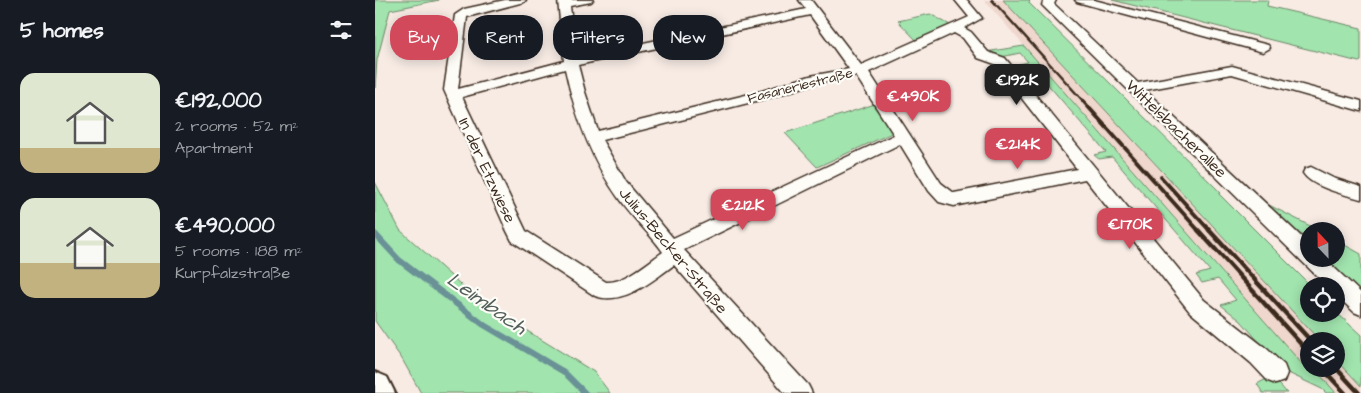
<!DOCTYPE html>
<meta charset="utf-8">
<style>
:root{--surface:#171b24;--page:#20242c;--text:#f1f3f6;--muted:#9ea1a6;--accent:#d1495b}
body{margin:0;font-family:"Architects Daughter",sans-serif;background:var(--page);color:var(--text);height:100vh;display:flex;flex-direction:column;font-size:19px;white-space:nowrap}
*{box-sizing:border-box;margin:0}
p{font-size:16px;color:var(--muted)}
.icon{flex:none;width:28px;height:28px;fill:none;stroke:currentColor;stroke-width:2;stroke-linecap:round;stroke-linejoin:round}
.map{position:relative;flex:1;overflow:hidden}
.panel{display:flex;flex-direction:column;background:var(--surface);width:375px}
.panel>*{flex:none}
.top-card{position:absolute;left:15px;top:15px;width:475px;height:45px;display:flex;gap:10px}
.needle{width:32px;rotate:338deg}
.fabs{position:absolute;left:925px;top:222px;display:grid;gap:10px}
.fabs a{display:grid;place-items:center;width:45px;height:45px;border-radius:50%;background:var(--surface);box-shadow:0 2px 12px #0003;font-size:25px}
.price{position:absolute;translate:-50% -42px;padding:0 11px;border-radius:10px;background:var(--accent);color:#fff;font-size:16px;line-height:32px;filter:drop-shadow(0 1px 2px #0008)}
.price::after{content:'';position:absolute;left:50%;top:30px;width:15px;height:11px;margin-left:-8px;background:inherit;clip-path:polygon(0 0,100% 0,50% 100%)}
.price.current{background:#222;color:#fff}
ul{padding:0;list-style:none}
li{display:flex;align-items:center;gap:15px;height:125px;padding:0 20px}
li span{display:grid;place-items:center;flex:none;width:140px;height:100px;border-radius:15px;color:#555}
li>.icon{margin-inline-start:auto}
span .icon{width:60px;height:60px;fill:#fffc;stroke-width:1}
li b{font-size:21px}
h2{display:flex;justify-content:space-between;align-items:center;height:60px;padding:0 20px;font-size:21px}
.tag{padding:0 18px;border-radius:20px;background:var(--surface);box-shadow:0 2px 12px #0003;font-size:18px;line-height:45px}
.tag.current{background:var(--accent);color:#fff}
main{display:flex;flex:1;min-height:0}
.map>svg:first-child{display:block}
</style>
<main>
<section class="panel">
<h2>5 homes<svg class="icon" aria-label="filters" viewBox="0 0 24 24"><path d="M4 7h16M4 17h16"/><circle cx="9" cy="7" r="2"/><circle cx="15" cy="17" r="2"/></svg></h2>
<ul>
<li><span style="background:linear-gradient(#dfe7d0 75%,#c2b280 0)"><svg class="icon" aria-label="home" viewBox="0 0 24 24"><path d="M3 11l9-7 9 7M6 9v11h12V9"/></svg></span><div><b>€192,000</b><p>2 rooms · 52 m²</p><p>Apartment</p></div></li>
<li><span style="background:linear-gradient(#dfe7d0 65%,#c2b280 0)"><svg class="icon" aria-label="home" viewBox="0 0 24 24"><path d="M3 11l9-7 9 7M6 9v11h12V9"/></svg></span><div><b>€490,000</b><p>5 rooms · 188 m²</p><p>Kurpfalzstraße</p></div></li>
</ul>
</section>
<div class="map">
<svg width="986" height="393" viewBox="0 0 986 393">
<rect width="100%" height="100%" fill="#f7ebe4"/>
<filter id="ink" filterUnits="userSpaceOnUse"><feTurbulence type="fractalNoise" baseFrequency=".02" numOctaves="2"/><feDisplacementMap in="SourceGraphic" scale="10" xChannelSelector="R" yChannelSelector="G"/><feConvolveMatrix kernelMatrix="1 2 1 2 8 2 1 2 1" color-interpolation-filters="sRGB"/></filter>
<g filter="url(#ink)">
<path fill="#f0d7ce" d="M609,0H628L945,341H934V369H961V359L986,386V393H951L850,275Z"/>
<path fill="#a1e4ae" stroke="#6e8766" d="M0,0H64L15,10L2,60L0,88Z
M628,0H655L654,3L846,193L844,194L936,286H934V314H961V312L986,335V386L961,359V341H945Z
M737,0H893L892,6L986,28V61L984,62Z
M555,14L575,25L541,40L523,21Z
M649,46L928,365L934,364V369H940L961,393H951L947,389L909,371L866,321L846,305L861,300L843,279L827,283L821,275L835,271L737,157L724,159L719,155L731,152L657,66L647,67L644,64L653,62L645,53L626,57L610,52Z
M500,104L519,132L442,167L410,133Z
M0,182L25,230L105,302L219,372L235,393H46L27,359L0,321Z
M894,205L945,231H934V242Z
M961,240L986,254V292L951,259H961Z
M897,376L912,393H888L882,384Z"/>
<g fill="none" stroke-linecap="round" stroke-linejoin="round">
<path stroke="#699196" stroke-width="6" d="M0,234L24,260L109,325L189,372L210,393"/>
<g stroke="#3b2a1e" stroke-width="3">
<path id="minor" d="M130,0H151L149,2L92,17L83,89L189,61L183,0H218L216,2L195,6L201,57L431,9L424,0H436L486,65L594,17L580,0H592L607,18L589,28L596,32L613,52L630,58L829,300L892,349L909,365L912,373L909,381L901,384L893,381L876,363L815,312L710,179L579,206L564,202L554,191L525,144L309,250L433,385L437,393H410L299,265C277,281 248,306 220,296L137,241L131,229L69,90L80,15L89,9ZM435,15L474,69L435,76L387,91L223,131L210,92L203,65ZM579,33L588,38L603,58L620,64L702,169L579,193L566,183L494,72ZM190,69C200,115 216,160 244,199C257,218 275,233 288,252C272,263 250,283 231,282L151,231L87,97ZM481,76L519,135L298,238L251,182L227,140L397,97L438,84Z
M669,0H681L679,4L763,83L857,66L986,101V111L857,74L770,90L934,244V259H950L986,293V315L979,312L961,295V286H952L669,7L667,5Z
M700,0H719L893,45L895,48L888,52L702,2Z
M936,167L958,178L986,187V199C971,195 936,187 928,173L930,169Z"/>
</g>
<g stroke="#3b2a1e" stroke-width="4">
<path id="secondary" d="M0,372L12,377L20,393H0Z"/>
</g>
<use href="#minor" fill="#fdfcf7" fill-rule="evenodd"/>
<use href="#secondary" fill="#fdfcf7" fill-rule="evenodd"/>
<path stroke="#3b2a1e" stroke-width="2.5" d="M617,0L709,102"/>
<path stroke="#3b2a1e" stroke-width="4" d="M708,101L824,231
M786,177L835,231"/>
<path stroke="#3b2a1e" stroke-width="4.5" d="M823,230L934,353
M834,230L936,341
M961,368L984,393
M948,369L970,393"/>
</g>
</g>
<g text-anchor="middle" stroke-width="4.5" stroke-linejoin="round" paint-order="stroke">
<g font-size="14" fill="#3b2a1e" stroke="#fdfcf7">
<text transform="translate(425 85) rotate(-14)" y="5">Fasaneriestraße</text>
</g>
<g font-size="16" fill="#3b2a1e" stroke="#fdfcf7">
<text transform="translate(802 128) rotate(44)" y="6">Wittelsbacherallee</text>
<text transform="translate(113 170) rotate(65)" y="6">In der Etzwiese</text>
<text transform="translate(299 250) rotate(50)" y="6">Julius-Becker-Straße</text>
</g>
<g font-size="21" font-style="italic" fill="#525e5a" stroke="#fdfcf7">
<text transform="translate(112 303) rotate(35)" y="7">Leimbach</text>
</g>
</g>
</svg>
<div class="fabs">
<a><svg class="needle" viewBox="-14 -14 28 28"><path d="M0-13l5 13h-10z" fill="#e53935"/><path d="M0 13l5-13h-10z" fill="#9ea1a6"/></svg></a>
<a><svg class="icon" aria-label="locate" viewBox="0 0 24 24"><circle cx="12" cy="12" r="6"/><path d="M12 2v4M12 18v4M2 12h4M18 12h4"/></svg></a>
<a><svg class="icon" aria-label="layers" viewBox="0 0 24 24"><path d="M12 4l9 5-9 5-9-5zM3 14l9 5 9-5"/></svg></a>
</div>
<b class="price current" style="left:642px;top:106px">€192K</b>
<b class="price" style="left:538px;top:122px">€490K</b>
<b class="price" style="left:643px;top:170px">€214K</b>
<b class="price" style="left:368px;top:231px">€212K</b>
<b class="price" style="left:755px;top:250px">€170K</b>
<div class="top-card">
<a class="tag current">Buy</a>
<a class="tag">Rent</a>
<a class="tag">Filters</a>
<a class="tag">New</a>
</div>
</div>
</main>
